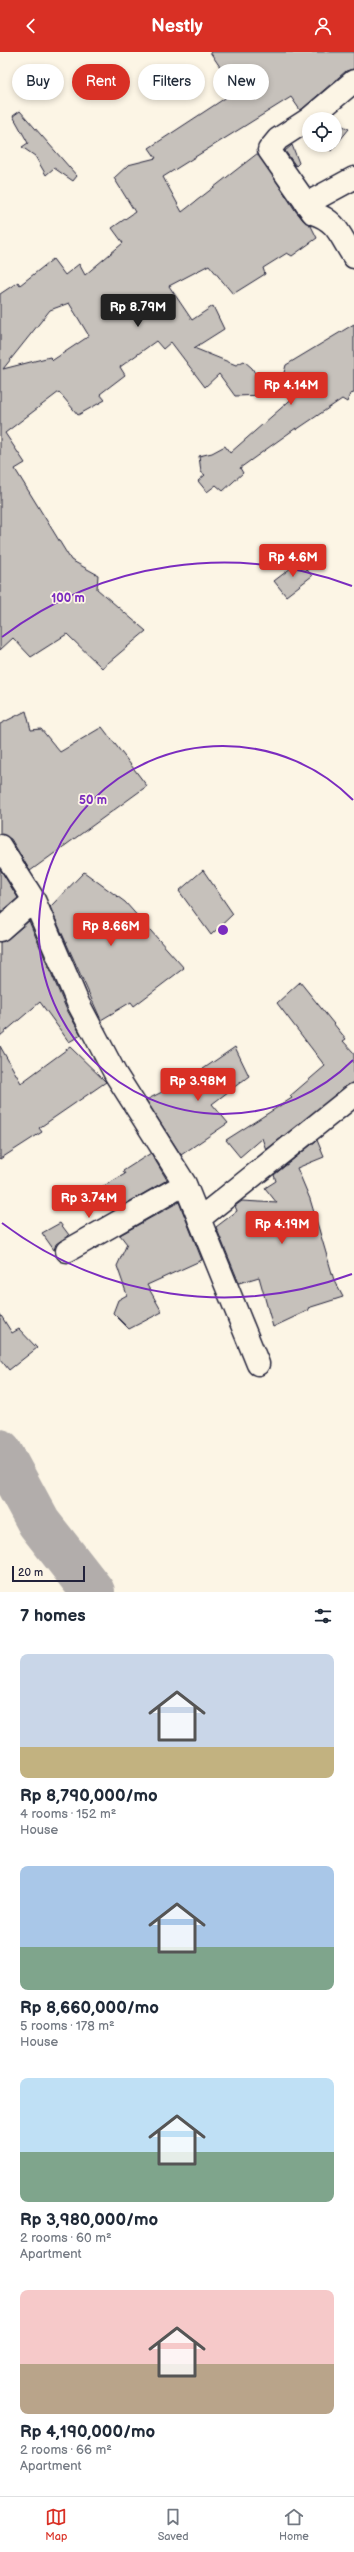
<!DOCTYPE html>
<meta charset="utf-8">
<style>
:root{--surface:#fff;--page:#f2f2f3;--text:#1f2937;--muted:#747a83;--line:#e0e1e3;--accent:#d93025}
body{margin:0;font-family:"Balsamiq Sans",sans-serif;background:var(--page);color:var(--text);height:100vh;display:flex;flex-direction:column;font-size:15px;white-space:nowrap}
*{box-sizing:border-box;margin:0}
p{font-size:13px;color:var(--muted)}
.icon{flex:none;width:22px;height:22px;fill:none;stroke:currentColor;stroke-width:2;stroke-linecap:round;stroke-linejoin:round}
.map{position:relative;height:1540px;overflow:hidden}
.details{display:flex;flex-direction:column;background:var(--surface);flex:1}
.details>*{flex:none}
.banner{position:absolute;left:12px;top:12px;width:330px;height:36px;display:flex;gap:8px}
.buttons{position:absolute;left:302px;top:60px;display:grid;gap:8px}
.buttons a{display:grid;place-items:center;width:40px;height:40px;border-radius:50%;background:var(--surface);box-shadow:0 2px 6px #0003;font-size:20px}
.scale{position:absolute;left:12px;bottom:10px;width:73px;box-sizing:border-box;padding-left:4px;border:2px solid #22223b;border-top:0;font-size:11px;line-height:14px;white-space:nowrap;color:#22223b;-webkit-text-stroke:3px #fcf5e5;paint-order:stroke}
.price{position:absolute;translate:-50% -34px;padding:0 9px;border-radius:4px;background:var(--accent);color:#fff;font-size:13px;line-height:26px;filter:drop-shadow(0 1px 2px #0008)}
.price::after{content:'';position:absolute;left:50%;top:24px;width:12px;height:9px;margin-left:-6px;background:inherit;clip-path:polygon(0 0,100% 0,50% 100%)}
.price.selected{background:#222;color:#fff}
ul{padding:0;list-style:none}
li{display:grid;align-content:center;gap:8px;height:212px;padding:0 20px}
li span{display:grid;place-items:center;height:124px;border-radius:8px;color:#555}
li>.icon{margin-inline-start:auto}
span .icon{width:72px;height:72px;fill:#fffc;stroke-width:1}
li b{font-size:17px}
h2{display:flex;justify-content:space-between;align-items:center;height:48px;padding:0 20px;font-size:17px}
.chip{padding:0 14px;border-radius:18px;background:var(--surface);box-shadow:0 2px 6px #0003;font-size:14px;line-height:36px}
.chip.selected{background:var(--accent);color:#fff}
header{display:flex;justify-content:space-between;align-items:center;height:52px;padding:0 20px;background:var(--accent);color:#fff;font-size:18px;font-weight:700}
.tabs{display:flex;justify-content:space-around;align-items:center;height:56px;border-top:1px solid var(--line);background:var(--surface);font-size:11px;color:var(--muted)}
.tabs a{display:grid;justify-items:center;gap:2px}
.tabs .selected{color:var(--accent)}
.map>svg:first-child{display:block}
</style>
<header><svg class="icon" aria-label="back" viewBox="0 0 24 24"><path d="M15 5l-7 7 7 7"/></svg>Nestly<svg class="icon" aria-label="person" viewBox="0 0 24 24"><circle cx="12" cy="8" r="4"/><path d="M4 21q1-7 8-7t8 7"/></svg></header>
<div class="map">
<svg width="354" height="1540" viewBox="0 0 354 1540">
<rect width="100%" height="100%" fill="#fcf5e5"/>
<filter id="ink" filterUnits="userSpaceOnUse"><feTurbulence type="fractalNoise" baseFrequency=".025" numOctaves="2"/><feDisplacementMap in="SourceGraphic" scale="8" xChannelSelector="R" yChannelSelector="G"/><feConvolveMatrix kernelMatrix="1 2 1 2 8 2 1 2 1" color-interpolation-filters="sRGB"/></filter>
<g filter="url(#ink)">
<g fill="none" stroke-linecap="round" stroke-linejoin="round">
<path stroke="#b2adab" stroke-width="44" d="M0,1399L39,1471L93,1540"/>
</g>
<path fill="#c6c1bb" stroke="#22223b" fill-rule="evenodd" d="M210,0H354V17L346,19L302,57L300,58L291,45L163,125L182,160L258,101L295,158L303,168L311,174L317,186L292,204L287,201L263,216L265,222L233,242L209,213L169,234L192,268L213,254L224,277L194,296L236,313L244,309L252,316L268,343L235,344L219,322L205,335L171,290L163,297L156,289L120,315L125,323L100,342L105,348L78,363L59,340L5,381L25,411L15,417L71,508L98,523L97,537L146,579L102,616L67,582L31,605L13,586L0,598V242L18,230L20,233L53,207L65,223L79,212L85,223L123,191L112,176L135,160L114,126L128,113L156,106L149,96L236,39ZM69,251L89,284L53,308L50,305L3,317L50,258Z
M20,59L77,124L73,129L54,116L46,123L35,104L22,95L28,91L13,64Z
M335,70L349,77L331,99L324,93H335Z
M292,93L299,111L296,114L285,99Z
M354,272V341L350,342L347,350L342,347L296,378V376L240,416L243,421L223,439L216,433L207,440L198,429L205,423L201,420L199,404L212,401L225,394L230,401L296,343H278L286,313Z
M300,509L312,524L286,544L274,529Z
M26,659L31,678L41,677L60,700L102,675L147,734L30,819L11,787L0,782V672Z
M0,817L18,846L0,861Z
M203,818L233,862L211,883L179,839Z
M84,820L125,850L184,916L134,954L131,950L101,968L50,855Z
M29,869L66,956L81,983L69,990L40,950L0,984V890L8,887Z
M300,930L346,987L343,989L354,1001V1029L266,1098L262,1086L240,1105L226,1088L292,1046L290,1044L325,1014L277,951Z
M0,994L21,1031L70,995L106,1030L39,1076L42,1080L0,1107Z
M235,995L249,1024L212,1052L228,1071L181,1103L146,1048L190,1026Z
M317,1088L324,1105L297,1116L310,1147L334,1228L343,1245L308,1256L309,1258L273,1275L259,1225L239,1231L216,1175L237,1159L235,1154L242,1149L277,1151L265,1136L276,1129L274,1123Z
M151,1101L167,1128L113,1159L102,1135L125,1122L123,1119Z
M179,1150L202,1208L147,1233L162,1260L129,1277L113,1261L118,1248L127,1243L117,1214L127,1192L120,1183Z
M60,1171L69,1183L56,1192L54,1198L42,1181Z
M0,1262L12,1281L19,1277L37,1296L9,1318L0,1307Z"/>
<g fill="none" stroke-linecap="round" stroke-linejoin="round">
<g stroke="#22223b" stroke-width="25">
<path id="street" d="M309,67L278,87L269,98L313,161C338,169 340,185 354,205
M309,67L354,29
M306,152L354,126
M0,794L34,848L78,951L116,1023L185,1132L258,1312
M0,878L34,848
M199,1167L354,1043
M67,1199L185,1132"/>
</g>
<use href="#street" stroke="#fcf5e5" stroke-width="22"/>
</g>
</g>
<g fill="none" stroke="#7b2cbf" stroke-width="2">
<path d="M353 1008A184 184 0 1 1 353 748"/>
<path d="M352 1222A367 367 0 0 1 2 1171M2 585A367 367 0 0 1 352 534"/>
</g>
<circle cx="223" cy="878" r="6" fill="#7b2cbf" stroke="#fcf5e5" stroke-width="2"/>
<g font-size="12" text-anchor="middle" font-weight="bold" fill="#7b2cbf" stroke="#fcf5e5" stroke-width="3.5" stroke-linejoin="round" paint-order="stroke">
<text x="68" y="550">100 m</text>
<text x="93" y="752">50 m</text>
</g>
</svg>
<div class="buttons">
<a><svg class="icon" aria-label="locate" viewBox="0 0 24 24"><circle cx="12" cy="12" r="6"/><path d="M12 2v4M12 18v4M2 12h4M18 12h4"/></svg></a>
</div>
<div class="scale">20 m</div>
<b class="price selected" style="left:138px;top:276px">Rp 8.79M</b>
<b class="price" style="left:291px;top:354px">Rp 4.14M</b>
<b class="price" style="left:293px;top:526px">Rp 4.6M</b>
<b class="price" style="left:111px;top:895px">Rp 8.66M</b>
<b class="price" style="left:198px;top:1050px">Rp 3.98M</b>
<b class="price" style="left:89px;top:1167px">Rp 3.74M</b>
<b class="price" style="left:282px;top:1193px">Rp 4.19M</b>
<div class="banner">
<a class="chip">Buy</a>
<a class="chip selected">Rent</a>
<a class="chip">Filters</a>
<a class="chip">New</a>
</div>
</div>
<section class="details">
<h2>7 homes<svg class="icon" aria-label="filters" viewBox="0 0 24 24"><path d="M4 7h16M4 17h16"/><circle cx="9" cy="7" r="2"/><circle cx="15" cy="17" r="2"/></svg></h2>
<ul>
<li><span style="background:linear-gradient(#c9d6e8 75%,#c2b280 0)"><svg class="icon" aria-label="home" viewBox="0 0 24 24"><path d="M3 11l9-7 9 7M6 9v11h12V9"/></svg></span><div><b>Rp 8,790,000/mo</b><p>4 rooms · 152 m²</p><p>House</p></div></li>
<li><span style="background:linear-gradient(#a9c7e8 65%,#7fa58c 0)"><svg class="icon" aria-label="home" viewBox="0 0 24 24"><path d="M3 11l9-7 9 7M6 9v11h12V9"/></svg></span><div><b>Rp 8,660,000/mo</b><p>5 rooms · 178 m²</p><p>House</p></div></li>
<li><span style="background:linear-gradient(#bfe0f5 60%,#7fa58c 0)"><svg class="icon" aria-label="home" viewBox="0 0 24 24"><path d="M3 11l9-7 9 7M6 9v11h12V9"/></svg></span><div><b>Rp 3,980,000/mo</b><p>2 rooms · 60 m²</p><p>Apartment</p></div></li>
<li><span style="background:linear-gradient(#f6c9c9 60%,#b9a48a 0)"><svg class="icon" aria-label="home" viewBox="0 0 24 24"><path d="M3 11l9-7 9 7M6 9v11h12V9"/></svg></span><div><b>Rp 4,190,000/mo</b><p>2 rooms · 66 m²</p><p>Apartment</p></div></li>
</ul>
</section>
<nav class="tabs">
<a class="selected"><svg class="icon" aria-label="map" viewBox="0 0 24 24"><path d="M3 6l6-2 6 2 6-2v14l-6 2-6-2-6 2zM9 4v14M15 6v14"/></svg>Map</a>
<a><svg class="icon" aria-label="saved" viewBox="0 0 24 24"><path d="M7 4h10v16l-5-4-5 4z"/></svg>Saved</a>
<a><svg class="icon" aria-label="home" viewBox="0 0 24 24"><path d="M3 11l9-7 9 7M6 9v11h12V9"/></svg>Home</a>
</nav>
